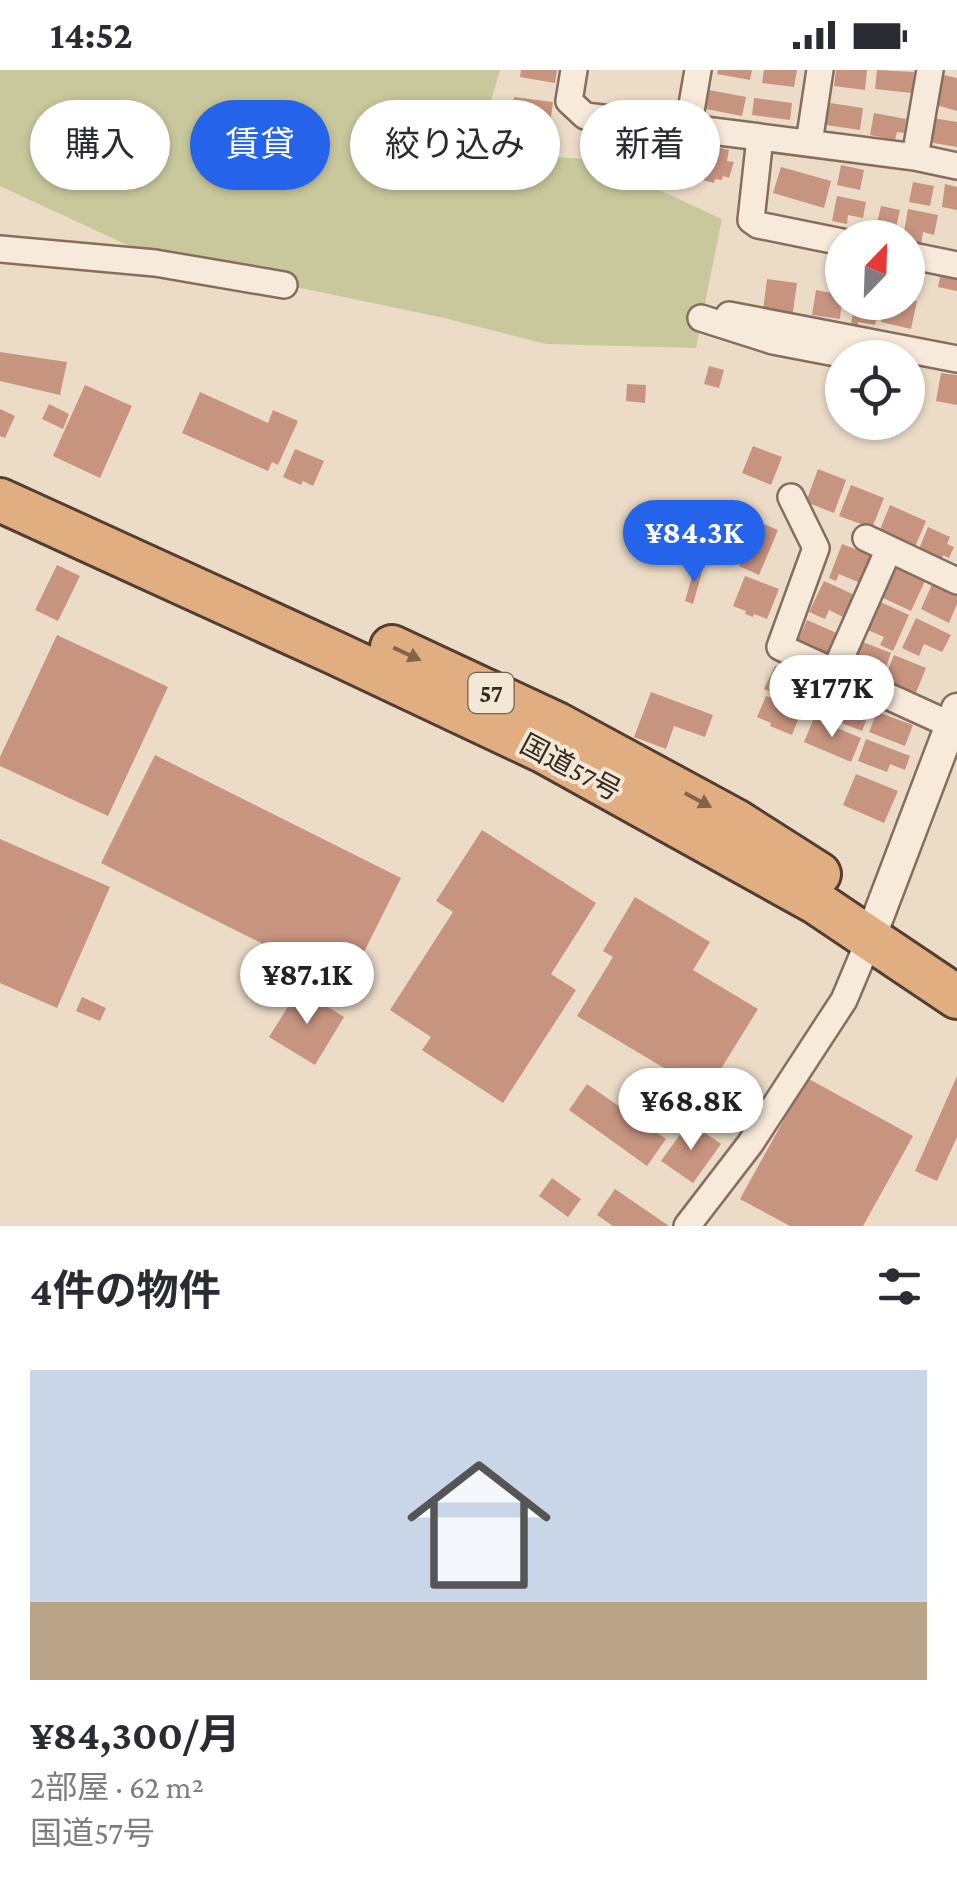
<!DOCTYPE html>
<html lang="ja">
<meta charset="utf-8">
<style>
:root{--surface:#fff;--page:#f7f7f7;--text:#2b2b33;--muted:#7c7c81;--accent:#2563eb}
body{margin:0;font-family:"Crimson Pro","Noto Sans JP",serif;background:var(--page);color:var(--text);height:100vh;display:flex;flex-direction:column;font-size:38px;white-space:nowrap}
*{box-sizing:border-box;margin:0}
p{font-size:32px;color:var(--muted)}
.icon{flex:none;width:55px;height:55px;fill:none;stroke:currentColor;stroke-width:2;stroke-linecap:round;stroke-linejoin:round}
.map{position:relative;height:1156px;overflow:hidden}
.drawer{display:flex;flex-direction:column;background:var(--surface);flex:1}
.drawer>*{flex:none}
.top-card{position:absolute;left:30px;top:30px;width:898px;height:90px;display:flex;gap:20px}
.needle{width:65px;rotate:23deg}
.controls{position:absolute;left:825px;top:150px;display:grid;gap:20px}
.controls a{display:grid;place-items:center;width:100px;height:100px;border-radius:50%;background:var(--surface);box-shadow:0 2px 8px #0004;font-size:50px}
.price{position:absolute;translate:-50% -85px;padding:0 22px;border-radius:35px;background:#fff;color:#222;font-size:32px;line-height:65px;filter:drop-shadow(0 2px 5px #0008)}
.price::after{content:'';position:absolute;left:50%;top:60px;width:30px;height:22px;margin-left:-15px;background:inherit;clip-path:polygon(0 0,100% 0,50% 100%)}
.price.active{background:var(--accent);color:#fff}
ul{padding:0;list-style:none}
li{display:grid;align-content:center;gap:20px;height:530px;padding:0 30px}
li span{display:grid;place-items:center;height:310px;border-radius:0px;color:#555}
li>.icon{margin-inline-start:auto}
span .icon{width:180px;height:180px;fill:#fffc;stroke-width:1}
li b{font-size:42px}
h2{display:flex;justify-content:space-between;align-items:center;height:120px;padding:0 30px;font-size:42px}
.chip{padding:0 35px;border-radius:45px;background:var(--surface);box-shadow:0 2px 8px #0004;font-size:35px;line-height:90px}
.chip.active{background:var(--accent);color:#fff}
.status{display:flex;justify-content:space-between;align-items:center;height:70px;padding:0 50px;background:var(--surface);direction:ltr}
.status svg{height:28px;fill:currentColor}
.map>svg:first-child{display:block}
</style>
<div class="status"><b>14:52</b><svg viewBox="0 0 49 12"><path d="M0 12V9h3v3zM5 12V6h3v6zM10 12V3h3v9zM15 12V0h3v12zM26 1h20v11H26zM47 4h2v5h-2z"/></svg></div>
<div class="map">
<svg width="957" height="1156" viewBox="0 0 957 1156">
<rect width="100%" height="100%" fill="#ecdcc7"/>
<path fill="#c9c89c" d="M0,0H500L488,41L531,85L594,90L722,149L696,278L546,274L444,248L153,187L0,116Z"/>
<path fill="#c79480" d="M521,0H557L555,13L520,7Z
M718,0H752L750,10L717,4Z
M764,0H797L794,17L762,13Z
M836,0H867L865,20L834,16Z
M877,0L914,2L912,23L875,19Z
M944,5L957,8V41L936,35Z
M709,20L746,27L742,46L706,39Z
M514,27L553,32L549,61L510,56Z
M754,28L792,33L790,50L752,45Z
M830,33L863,38L860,60L826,55Z
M874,43L906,49L904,63L897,62L895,70L870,65Z
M932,48L957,52V77L928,72Z
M693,71L729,80L727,91L734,92L729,108L723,106L722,110L715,109L714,113L688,106L689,103L675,100L682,72L692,74Z
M841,95L864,100L860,120L837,115Z
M781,97L831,111L824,138L773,123Z
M913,112L934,116L930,136L909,132Z
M945,114L957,117V140L942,137Z
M837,126L866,132L863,148L848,145L847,154L832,151Z
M881,136L900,140L894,166L875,161Z
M908,139L938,145L934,165L923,162L921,174L903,168Z
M908,194L923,197L919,214L908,211Z
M942,198L957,201V221L938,217Z
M767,209L797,213L792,249L778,247V241L763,240Z
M816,220L842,225L840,249L812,245Z
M908,229L917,231L911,259L881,252L886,232H908Z
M855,232H879L875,255L858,252V256L851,254Z
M0,282L67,292L60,325L0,311Z
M709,296L724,300L719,318L704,314Z
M941,303L957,305V335L936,331Z
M627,314L646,315L645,333L626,331Z
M85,315L132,336L100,408L53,386Z
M200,322L268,353L273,340L298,351L278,395L272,392L268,401L182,363Z
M49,334L69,344L63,359L42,349Z
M0,339L15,346L5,368L0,366Z
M753,376L782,387L771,415L742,403Z
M295,379L324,391L313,416L303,411L301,415L283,407Z
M818,399L846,410L834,443L806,432Z
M851,415L884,428L872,458L839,446Z
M890,435L926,451L915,477L879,462Z
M745,446L778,460L759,505L739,496L750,470L737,465Z
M928,457L950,467L947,474L954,477L949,488L943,485L942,489L919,479Z
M842,474L876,487L865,515L839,504L836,511L829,508Z
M57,495L80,506L58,551L35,540Z
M695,496L703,498L693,534L685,531Z
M893,496L925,511L911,541L879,526Z
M745,506L779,519L767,549L754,544L753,547L745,544L746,541L733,536Z
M824,511L859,527L849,550L829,540L825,549L809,542Z
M933,512L957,523V534L949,553L921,539Z
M876,530L909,545L893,581L880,575L884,567L863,558Z
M916,548L951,565L942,582L924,574L919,586L902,578Z
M807,550L839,564L828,589L796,575Z
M57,565L168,617L108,746L0,696V687Z
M863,572L891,583L882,608L853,597Z
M894,585L926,598L915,625L883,612Z
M775,596L811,613L801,635L764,619Z
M837,619L873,633L862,661L827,647Z
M651,622L713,645L705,667L674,656L666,679L634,667Z
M766,626L802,640L792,665L770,656L771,653L757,647Z
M877,642L913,655L905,676L869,662Z
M814,648L861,668L851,692L804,672Z
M866,669L910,686L905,700L890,694L887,702L858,691Z
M155,685L401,808L347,916L101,793Z
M856,704L898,721L884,753L843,735Z
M482,760L596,833L551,904L576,920L503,1033L422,980L431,967L390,940L453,842L436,831Z
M0,769L110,817L57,938L0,913Z
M635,827L710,872L693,900L758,939L706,1023L577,946L613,887L603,881Z
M299,919L344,947L315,995L269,967Z
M82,927L106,938L100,951L76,941Z
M957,1006V1067L937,1111L915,1101Z
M807,1008L913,1066L863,1156H790L740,1129Z
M587,1014L666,1069L647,1096L569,1040Z
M689,1052L721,1074L693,1113L661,1091Z
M552,1108L581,1129L568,1147L539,1126Z
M615,1119L669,1156H613L597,1145Z"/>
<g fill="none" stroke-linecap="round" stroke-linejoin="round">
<g stroke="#866e5e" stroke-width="30">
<path id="minor" d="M574,0L569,31L585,46L688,58
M698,0L688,58L760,67
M809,73L820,0
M915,87L957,96
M842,172L758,155L751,150L760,67L915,87L930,0
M0,179L155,193L284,215
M908,185L957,195
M729,245L957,289
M701,248L773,271L846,285
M791,427L816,478L780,577L951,655
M866,468L957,511
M834,603L889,479
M687,1156L750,1074L844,930L870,868"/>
</g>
<g stroke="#866e5e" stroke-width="35">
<path id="tertiary" d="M870,868L957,639"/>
</g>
<g stroke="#543d31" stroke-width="48">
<path id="trunk" d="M0,430L335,583L543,681L817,833L957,927
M392,577L557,654L736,751L819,804"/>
</g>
<use href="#minor" stroke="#f7eada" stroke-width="25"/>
<use href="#tertiary" stroke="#f7eada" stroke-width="30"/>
<use href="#trunk" stroke="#e0ae80" stroke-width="42"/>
</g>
<defs><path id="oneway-solid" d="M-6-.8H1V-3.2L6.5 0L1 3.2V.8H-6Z" transform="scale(2.5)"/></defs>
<g fill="#83644b">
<use href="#oneway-solid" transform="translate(407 584) rotate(25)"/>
<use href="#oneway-solid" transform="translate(698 730) rotate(28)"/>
</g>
<g text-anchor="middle" stroke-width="8" stroke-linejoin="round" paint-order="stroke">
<rect fill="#f3e7d6" stroke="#6f6157" stroke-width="2.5" x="468.5" y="603" width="45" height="40" rx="8"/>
<g font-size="25" font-weight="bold" fill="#372820">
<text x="491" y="632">57</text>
</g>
<g font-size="28" fill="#372820" stroke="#f3e7d6">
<text transform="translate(571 697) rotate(28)" y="10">国道57号</text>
</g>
</g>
</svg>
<div class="controls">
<a><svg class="needle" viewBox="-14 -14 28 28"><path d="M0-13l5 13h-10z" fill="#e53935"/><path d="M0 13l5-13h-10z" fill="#7c7c81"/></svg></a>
<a><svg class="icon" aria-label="locate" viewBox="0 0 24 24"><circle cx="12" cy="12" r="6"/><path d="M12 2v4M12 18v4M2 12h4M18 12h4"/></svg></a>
</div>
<b class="price active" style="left:694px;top:515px">¥84.3K</b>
<b class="price" style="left:832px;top:670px">¥177K</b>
<b class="price" style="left:307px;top:957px">¥87.1K</b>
<b class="price" style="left:691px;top:1083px">¥68.8K</b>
<div class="top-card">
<a class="chip">購入</a>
<a class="chip active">賃貸</a>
<a class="chip">絞り込み</a>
<a class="chip">新着</a>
</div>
</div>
<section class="drawer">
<h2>4件の物件<svg class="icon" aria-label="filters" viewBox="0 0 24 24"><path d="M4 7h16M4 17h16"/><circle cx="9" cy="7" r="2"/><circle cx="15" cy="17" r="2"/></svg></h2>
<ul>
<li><span style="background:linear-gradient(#c9d6e8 75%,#b9a48a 0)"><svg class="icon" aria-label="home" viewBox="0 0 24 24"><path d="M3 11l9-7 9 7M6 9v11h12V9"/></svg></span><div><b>¥84,300/月</b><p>2部屋 · 62 m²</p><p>国道57号</p></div></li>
</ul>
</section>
